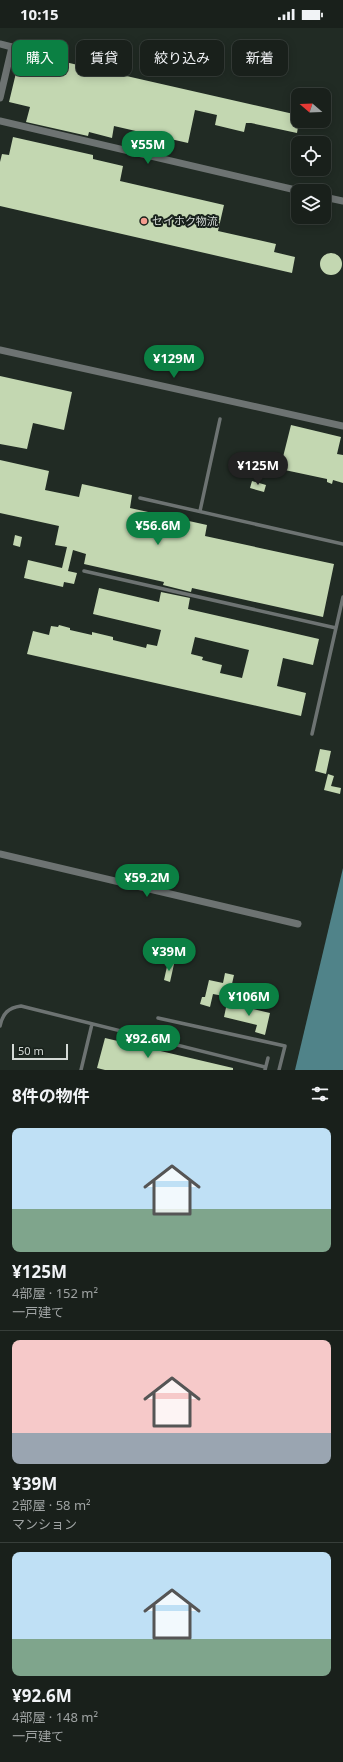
<!DOCTYPE html>
<html lang="ja">
<meta charset="utf-8">
<style>
:root{--surface:#19201b;--page:#222824;--text:#f1f3f6;--muted:#9fa3a3;--line:#373e3a;--accent:#0b8043}
body{margin:0;font-family:"Noto Sans","Noto Sans JP",sans-serif;background:var(--page);color:var(--text);height:100vh;display:flex;flex-direction:column;font-size:15px;white-space:nowrap}
*{box-sizing:border-box;margin:0}
p{font-size:13px;color:var(--muted)}
.icon{flex:none;width:22px;height:22px;fill:none;stroke:currentColor;stroke-width:2;stroke-linecap:round;stroke-linejoin:round}
.map{position:relative;height:1042px;overflow:hidden}
.drawer{display:flex;flex-direction:column;background:var(--surface);flex:1}
.drawer>*{flex:none}
.banner{position:absolute;left:12px;top:12px;width:319px;height:36px;display:flex;gap:8px}
.needle{width:26px;rotate:289deg}
.buttons{position:absolute;left:291px;top:60px;display:grid;gap:8px}
.buttons a{display:grid;place-items:center;width:40px;height:40px;border-radius:8px;background:var(--surface);box-shadow:0 2px 10px #0003,0 0 0 1px var(--line);font-size:20px}
.scale{position:absolute;left:12px;bottom:10px;width:56px;box-sizing:border-box;padding-left:4px;border:2px solid #d4dad6;border-top:0;font-size:11px;line-height:14px;white-space:nowrap;color:#d4dad6;-webkit-text-stroke:3px #18211b;paint-order:stroke}
.price{position:absolute;translate:-50% -34px;padding:0 9px;border-radius:14px;background:var(--accent);color:#fff;font-size:13px;line-height:26px;filter:drop-shadow(0 1px 2px #0008)}
.price::after{content:'';position:absolute;left:50%;top:24px;width:12px;height:9px;margin-left:-6px;background:inherit;clip-path:polygon(0 0,100% 0,50% 100%)}
.price.selected{background:#222;color:#fff}
ul{padding:0;list-style:none}
li{display:grid;align-content:center;gap:8px;height:212px;padding:0 12px}
li+li{border-top:1px solid var(--line)}
li span{display:grid;place-items:center;height:124px;border-radius:8px;color:#555}
li>.icon{margin-inline-start:auto}
span .icon{width:72px;height:72px;fill:#fffc;stroke-width:1}
li b{font-size:17px}
h2{display:flex;justify-content:space-between;align-items:center;height:48px;padding:0 12px;font-size:17px}
.tag{padding:0 14px;border-radius:8px;background:var(--surface);box-shadow:0 2px 10px #0003,0 0 0 1px var(--line);font-size:14px;line-height:36px}
.tag.selected{background:var(--accent);color:#fff}
.status{display:flex;justify-content:space-between;align-items:center;height:28px;padding:0 20px;background:var(--surface);direction:ltr}
.status svg{height:11px;fill:currentColor}
.map>svg:first-child{display:block}
</style>
<div class="status"><b>10:15</b><svg viewBox="0 0 49 12"><path d="M0 12V9h3v3zM5 12V6h3v6zM10 12V3h3v9zM15 12V0h3v12zM26 1h20v11H26zM47 4h2v5h-2z"/></svg></div>
<div class="map">
<svg width="343" height="1042" viewBox="0 0 343 1042">
<rect width="100%" height="100%" fill="#212b24"/>
<path fill="#508389" d="M343,840V1042H295Z"/>
<path fill="#c3d7b1" fill-rule="evenodd" d="M21,24L298,87L299,93L297,105L251,95H246L244,104L215,97L217,87L195,82L188,115L114,98L112,110L89,104L88,108L26,94L30,79L9,74Z
M13,109L93,127V131L123,138L120,153L224,177L218,203L276,216L274,224L295,229L292,245L0,178V134L2,126L9,127Z
M320 236a11 11 0 1 1 22 0a11 11 0 1 1-22 0Z
M0,348L72,364L64,402L33,395L27,421L0,416Z
M291,397L341,409L337,426L343,427V455L333,452L332,456L327,454V451L280,441Z
M0,432L49,443L45,462L79,469L82,456L132,467L130,480L207,497L205,508L334,536L323,589L192,560L191,564L163,557L164,554L84,536L86,526L73,522L68,543L77,545L74,556L64,554L63,559L24,550L28,532L62,540L67,519L55,517L59,498L0,485Z
M252,453L266,457L264,464L250,460Z
M15,507L22,509L20,519L13,517Z
M99,560L159,574L161,564L190,570L188,581L319,611L313,637L283,630L277,658L306,665L301,688L27,626L33,603L49,607L51,598L58,599L59,597L70,600V602L92,607V604L113,609V612L146,620L147,616L157,618L161,602L93,586ZM195,609L249,622L242,650L220,645L222,637L202,632L203,629L191,626Z
M320,721L331,723L326,746L315,743Z
M328,746L334,748L331,758L341,760L340,766L324,762Z
M168,934L174,936L170,954L164,952Z
M225,945L234,947L229,969L213,966L210,979L200,976L202,969H205L209,952L223,955Z
M227,975L270,985L265,1007L255,1004L257,997L224,989Z
M105,1010L233,1040V1042H105L97,1040Z"/>
<g fill="none" stroke-linecap="round" stroke-linejoin="round">
<path stroke="#6d7372" stroke-width="3.5" d="M140,470L343,516
M200,483L220,391
M84,543L336,600
M312,706L343,569
M158,990L285,1018L279,1042
M0,998C3,985 8,980 21,978L265,1039
M81,1042L92,996
M265,1042L268,1030"/>
<path stroke="#6d7372" stroke-width="7" d="M0,16L12,19L0,70
M0,93L300,163
M324,169L343,173
M0,322L343,398
M0,826L298,896"/>
</g>
<circle fill="#f59d8f" stroke="#18211b" stroke-width="1.5" cx="144" cy="193" r="4"/>
<g text-anchor="middle" stroke-width="4" stroke-linejoin="round" paint-order="stroke">
<g font-size="11" fill="#d4dad6" stroke="#18211b" text-anchor="start">
<text x="152" y="197">セイホク物流</text>
</g>
</g>
</svg>
<div class="buttons">
<a><svg class="needle" viewBox="-14 -14 28 28"><path d="M0-13l5 13h-10z" fill="#e53935"/><path d="M0 13l5-13h-10z" fill="#9fa3a3"/></svg></a>
<a><svg class="icon" aria-label="locate" viewBox="0 0 24 24"><circle cx="12" cy="12" r="6"/><path d="M12 2v4M12 18v4M2 12h4M18 12h4"/></svg></a>
<a><svg class="icon" aria-label="layers" viewBox="0 0 24 24"><path d="M12 4l9 5-9 5-9-5zM3 14l9 5 9-5"/></svg></a>
</div>
<div class="scale">50 m</div>
<b class="price" style="left:148px;top:137px">¥55M</b>
<b class="price" style="left:174px;top:351px">¥129M</b>
<b class="price selected" style="left:258px;top:458px">¥125M</b>
<b class="price" style="left:158px;top:518px">¥56.6M</b>
<b class="price" style="left:147px;top:870px">¥59.2M</b>
<b class="price" style="left:169px;top:944px">¥39M</b>
<b class="price" style="left:249px;top:989px">¥106M</b>
<b class="price" style="left:148px;top:1031px">¥92.6M</b>
<div class="banner">
<a class="tag selected">購入</a>
<a class="tag">賃貸</a>
<a class="tag">絞り込み</a>
<a class="tag">新着</a>
</div>
</div>
<section class="drawer">
<h2>8件の物件<svg class="icon" aria-label="filters" viewBox="0 0 24 24"><path d="M4 7h16M4 17h16"/><circle cx="9" cy="7" r="2"/><circle cx="15" cy="17" r="2"/></svg></h2>
<ul>
<li><span style="background:linear-gradient(#bfe0f5 65%,#7fa58c 0)"><svg class="icon" aria-label="home" viewBox="0 0 24 24"><path d="M3 11l9-7 9 7M6 9v11h12V9"/></svg></span><div><b>¥125M</b><p>4部屋 · 152 m²</p><p>一戸建て</p></div></li>
<li><span style="background:linear-gradient(#f6c9c9 75%,#9aa5b1 0)"><svg class="icon" aria-label="home" viewBox="0 0 24 24"><path d="M3 11l9-7 9 7M6 9v11h12V9"/></svg></span><div><b>¥39M</b><p>2部屋 · 58 m²</p><p>マンション</p></div></li>
<li><span style="background:linear-gradient(#bfe0f5 70%,#7fa58c 0)"><svg class="icon" aria-label="home" viewBox="0 0 24 24"><path d="M3 11l9-7 9 7M6 9v11h12V9"/></svg></span><div><b>¥92.6M</b><p>4部屋 · 148 m²</p><p>一戸建て</p></div></li>
</ul>
</section>
